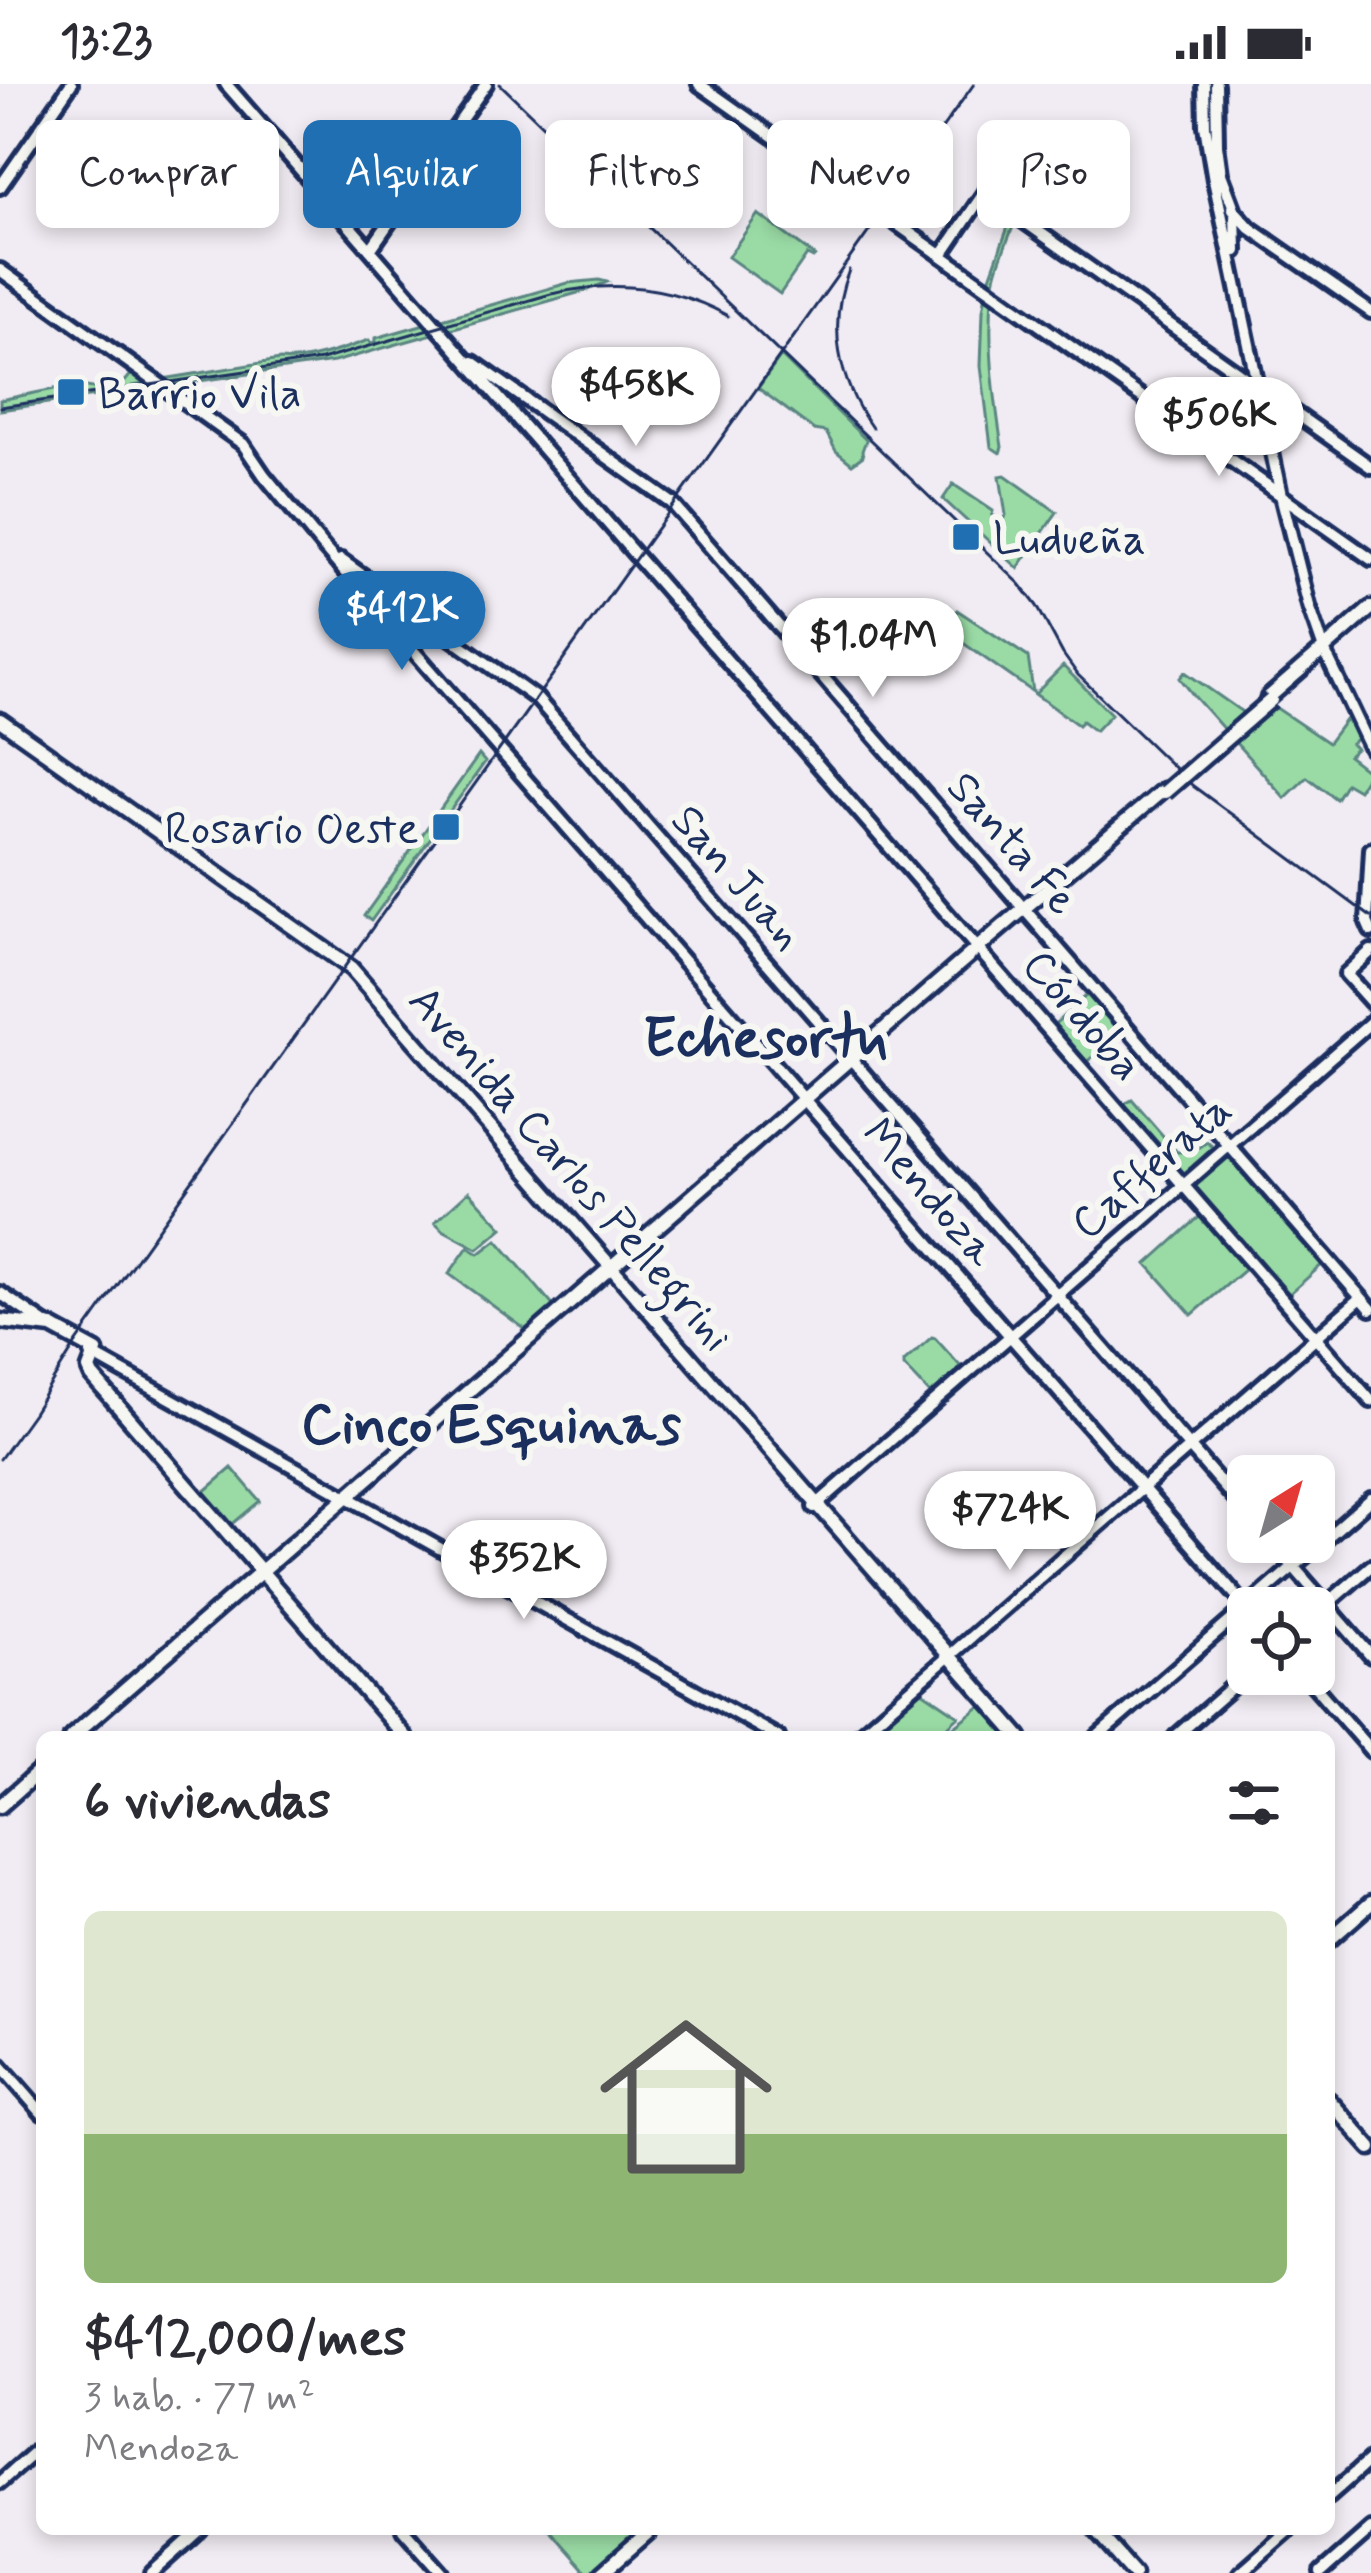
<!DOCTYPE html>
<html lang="es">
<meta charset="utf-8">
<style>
:root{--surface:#fff;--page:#f7f7f7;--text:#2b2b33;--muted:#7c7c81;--line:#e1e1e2;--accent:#1f6fb2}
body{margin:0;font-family:Mynerve,sans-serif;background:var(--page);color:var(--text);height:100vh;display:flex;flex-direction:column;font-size:45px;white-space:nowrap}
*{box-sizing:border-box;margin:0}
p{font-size:39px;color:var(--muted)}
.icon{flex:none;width:66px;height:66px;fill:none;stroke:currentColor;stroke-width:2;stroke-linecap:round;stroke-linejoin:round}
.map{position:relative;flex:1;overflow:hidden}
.side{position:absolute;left:36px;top:1647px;width:1299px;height:804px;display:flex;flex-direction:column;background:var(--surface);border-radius:18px;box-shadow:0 6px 18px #0003}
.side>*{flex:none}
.guide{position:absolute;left:36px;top:36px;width:1299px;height:108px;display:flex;gap:24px}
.needle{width:78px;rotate:37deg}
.controls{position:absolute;left:1227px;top:1371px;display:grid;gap:24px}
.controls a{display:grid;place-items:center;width:108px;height:108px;border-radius:18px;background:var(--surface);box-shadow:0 6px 18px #0003;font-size:60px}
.price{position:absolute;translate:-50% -102px;padding:0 27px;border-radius:42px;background:#fff;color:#222;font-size:39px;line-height:78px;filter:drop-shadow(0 3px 6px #0008)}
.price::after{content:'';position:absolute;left:50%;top:72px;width:36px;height:27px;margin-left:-18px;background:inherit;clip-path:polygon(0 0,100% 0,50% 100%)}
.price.selected{background:var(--accent);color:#fff}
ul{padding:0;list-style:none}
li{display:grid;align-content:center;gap:24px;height:636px;padding:0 48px}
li+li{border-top:3px solid var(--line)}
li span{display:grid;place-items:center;height:372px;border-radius:18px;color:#555}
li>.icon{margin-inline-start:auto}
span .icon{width:216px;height:216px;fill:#fffc;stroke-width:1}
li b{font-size:51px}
h2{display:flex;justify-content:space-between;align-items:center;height:144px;padding:0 48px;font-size:51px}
.pill{padding:0 42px;border-radius:18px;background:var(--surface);box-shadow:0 6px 18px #0003;font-size:42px;line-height:108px}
.pill.selected{background:var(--accent);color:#fff}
.status{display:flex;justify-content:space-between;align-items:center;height:84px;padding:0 60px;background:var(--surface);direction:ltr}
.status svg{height:33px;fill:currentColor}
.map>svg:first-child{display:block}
</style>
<div class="status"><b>13:23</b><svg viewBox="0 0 49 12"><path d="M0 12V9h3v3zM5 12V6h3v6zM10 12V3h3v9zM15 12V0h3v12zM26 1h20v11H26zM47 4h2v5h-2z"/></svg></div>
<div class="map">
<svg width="1371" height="2489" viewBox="0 0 1371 2489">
<rect width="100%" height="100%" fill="#f1ecf3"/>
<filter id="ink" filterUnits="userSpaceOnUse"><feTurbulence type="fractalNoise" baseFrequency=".00833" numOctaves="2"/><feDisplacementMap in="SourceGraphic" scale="24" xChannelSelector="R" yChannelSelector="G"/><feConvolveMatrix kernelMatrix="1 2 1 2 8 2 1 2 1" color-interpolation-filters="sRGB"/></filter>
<g filter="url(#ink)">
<path fill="#9adba5" stroke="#5a8582" stroke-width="3" d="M624,43L649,62L653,57L661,62L636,100L629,88L606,70Z
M1013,129L1017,132C1009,155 996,180 993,204C987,257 994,310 1002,363L1000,369L991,363L981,282L983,226L988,199Z
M758,130L815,172L813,174L807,171L780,210L728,173Z
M599,196L607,198L588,206L334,278L178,300L163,295L280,276C305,279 344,265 369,256L371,259L376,258V254L568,199Z
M781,272L866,356L862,367L863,372L852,380L836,367L826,348L814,346L758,304Z
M133,288L149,299L132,302V306L153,303L162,310L158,319L106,326L130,307L0,326V316L74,301L99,305L122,301Z
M1005,391L1057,428L1018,484L943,415L953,400L993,427L992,431L1002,436L1006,431L1000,392Z
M957,526L1028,573L1033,608L943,545Z
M1063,582L1111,630L1095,647L1082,637L1078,641L1035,610Z
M1185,588L1245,630L1255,633L1272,621L1328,659L1345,636L1358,646L1359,653L1351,660L1356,665L1348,672L1369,688L1358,706L1346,699L1336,715L1307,693L1285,714L1194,612L1180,594Z
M479,671L485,678L371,837L364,832Z
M1094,905L1127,943L1082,982L1049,945Z
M1132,1016L1177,1068H1186L1192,1055L1200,1063L1207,1058L1213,1063C1201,1074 1195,1086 1183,1096L1119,1023Z
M1228,1065L1326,1177L1287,1212H1284L1187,1100Z
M469,1107L503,1144L478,1165L443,1146L435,1138Z
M1206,1127L1252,1179L1192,1231L1147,1180Z
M497,1156L556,1225L529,1248L449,1190L468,1163L479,1170Z
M932,1253L935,1254L962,1284V1289L933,1313L904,1282V1278Z
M232,1384L260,1417L229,1443L202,1410Z
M922,1607L959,1632L949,1641L951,1645L981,1622L1009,1653L870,1652Z
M549,2445H647L596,2489H588Z"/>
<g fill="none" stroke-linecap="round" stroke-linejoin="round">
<g stroke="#1b2f5e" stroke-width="20">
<path id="secondary" d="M226,0L1371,1317
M699,0L1371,475
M1204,0L1205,42L1214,96L1281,411L1309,522L1325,568L1371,665
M1216,0L1217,61L1221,90L1235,127L1236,167
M0,103L71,0
M1233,125L1250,144L1371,228
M370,166L486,0
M942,171L984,109L1371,383
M0,186L243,360L264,391L324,464L1248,1525
M473,278L672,419L1371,1225
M341,476L537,615L1248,1430
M1371,847L1367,838L1371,765
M1371,867L1346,890L1371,918
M0,1209L47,1241
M91,1270L778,1653
M814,1423L1371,938
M1272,1458L1371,1572
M1314,1531L1371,1482
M1304,1590L1371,1667
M856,1653L1361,1214
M1097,1653L1371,1415
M1175,1653L1248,1589
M0,1981L42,2029
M0,2398L42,2361
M1329,2412L1371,2375
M403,2445L442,2489
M152,2489L201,2445
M1240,2489L1290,2445
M1321,2489L1371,2445"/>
</g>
<g stroke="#1b2f5e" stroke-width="21">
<path id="primary" d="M1268,614L1371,524
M0,636L351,884L1020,1653
M0,1237L52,1243L96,1267L89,1285L92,1292L405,1653
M71,1653L981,861L1163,706
M0,1722L42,1685
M1329,1856L1371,1819
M1329,2016L1371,2064
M1095,2445L1134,2489
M602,2489L652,2445"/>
</g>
<use href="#secondary" stroke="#f6f6f2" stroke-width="10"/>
<use href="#primary" stroke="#f6f6f2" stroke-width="12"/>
<path stroke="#1b2f5e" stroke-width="3" d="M500,0L1020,500L1037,522L1063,570L1078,591L1193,702L1371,833
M849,186C827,241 838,296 872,344
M0,323L321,276L551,210C612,196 673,201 728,232
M0,1375L33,1329L75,1261L974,0"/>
<g stroke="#1b2f5e" stroke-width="21" stroke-linecap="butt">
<path id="primary-bridge" d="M1165,708L1271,616"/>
</g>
<use href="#primary-bridge" stroke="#f6f6f2" stroke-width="12"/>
</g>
</g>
<g fill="#1f6fb2" stroke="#f6f6f2" stroke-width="4.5">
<rect x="56" y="293" width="30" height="30" rx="6"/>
<rect x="951" y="438" width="30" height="30" rx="6"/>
<rect x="431" y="728" width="30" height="30" rx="6"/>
</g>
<g text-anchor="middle" stroke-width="12" stroke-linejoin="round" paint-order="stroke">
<g font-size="45" fill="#1b2f5e" stroke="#f6f6f2" text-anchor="start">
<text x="98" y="324">Barrio Vila</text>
<text x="993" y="469">Ludueña</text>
<text x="419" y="759" text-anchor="end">Rosario Oeste</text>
</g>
<g font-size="45" fill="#1b2f5e" stroke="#f6f6f2">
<text transform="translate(1014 758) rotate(49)" y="16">Santa Fe</text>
<text transform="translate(739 792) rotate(49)" y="16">San Juan</text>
<text transform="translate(1084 930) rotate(49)" y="16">Córdoba</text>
<text transform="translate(1150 1081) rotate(-41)" y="16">Cafferata</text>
<text transform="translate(572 1083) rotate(49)" y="16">Avenida Carlos Pellegrini</text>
<text transform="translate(931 1107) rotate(49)" y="16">Mendoza</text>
</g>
<g font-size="57" font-weight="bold" fill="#1b2f5e" stroke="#f6f6f2">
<text x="765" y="972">Echesortu</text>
<text x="491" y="1358">Cinco Esquinas</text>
</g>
</g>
</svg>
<div class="controls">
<a><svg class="needle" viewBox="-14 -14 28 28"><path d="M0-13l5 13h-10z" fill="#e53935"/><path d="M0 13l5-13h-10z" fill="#7c7c81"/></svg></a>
<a><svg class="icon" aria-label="locate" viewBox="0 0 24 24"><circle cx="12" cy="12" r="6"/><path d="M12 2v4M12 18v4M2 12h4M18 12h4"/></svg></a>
</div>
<b class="price" style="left:636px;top:365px">$458K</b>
<b class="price" style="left:1219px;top:395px">$506K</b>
<b class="price selected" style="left:402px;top:589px">$412K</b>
<b class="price" style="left:873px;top:616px">$1.04M</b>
<b class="price" style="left:1010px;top:1489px">$724K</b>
<b class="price" style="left:524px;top:1538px">$352K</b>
<div class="guide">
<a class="pill">Comprar</a>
<a class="pill selected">Alquilar</a>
<a class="pill">Filtros</a>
<a class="pill">Nuevo</a>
<a class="pill">Piso</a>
</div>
<section class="side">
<h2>6 viviendas<svg class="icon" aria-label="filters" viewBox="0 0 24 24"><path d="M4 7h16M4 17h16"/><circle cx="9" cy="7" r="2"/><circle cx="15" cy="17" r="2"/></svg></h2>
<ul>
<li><span style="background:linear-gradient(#dfe7d0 60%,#8fb573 0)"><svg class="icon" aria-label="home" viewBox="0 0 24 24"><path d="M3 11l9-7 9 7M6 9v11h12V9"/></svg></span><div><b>$412,000/mes</b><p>3 hab. · 77 m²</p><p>Mendoza</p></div></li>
</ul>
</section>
</div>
